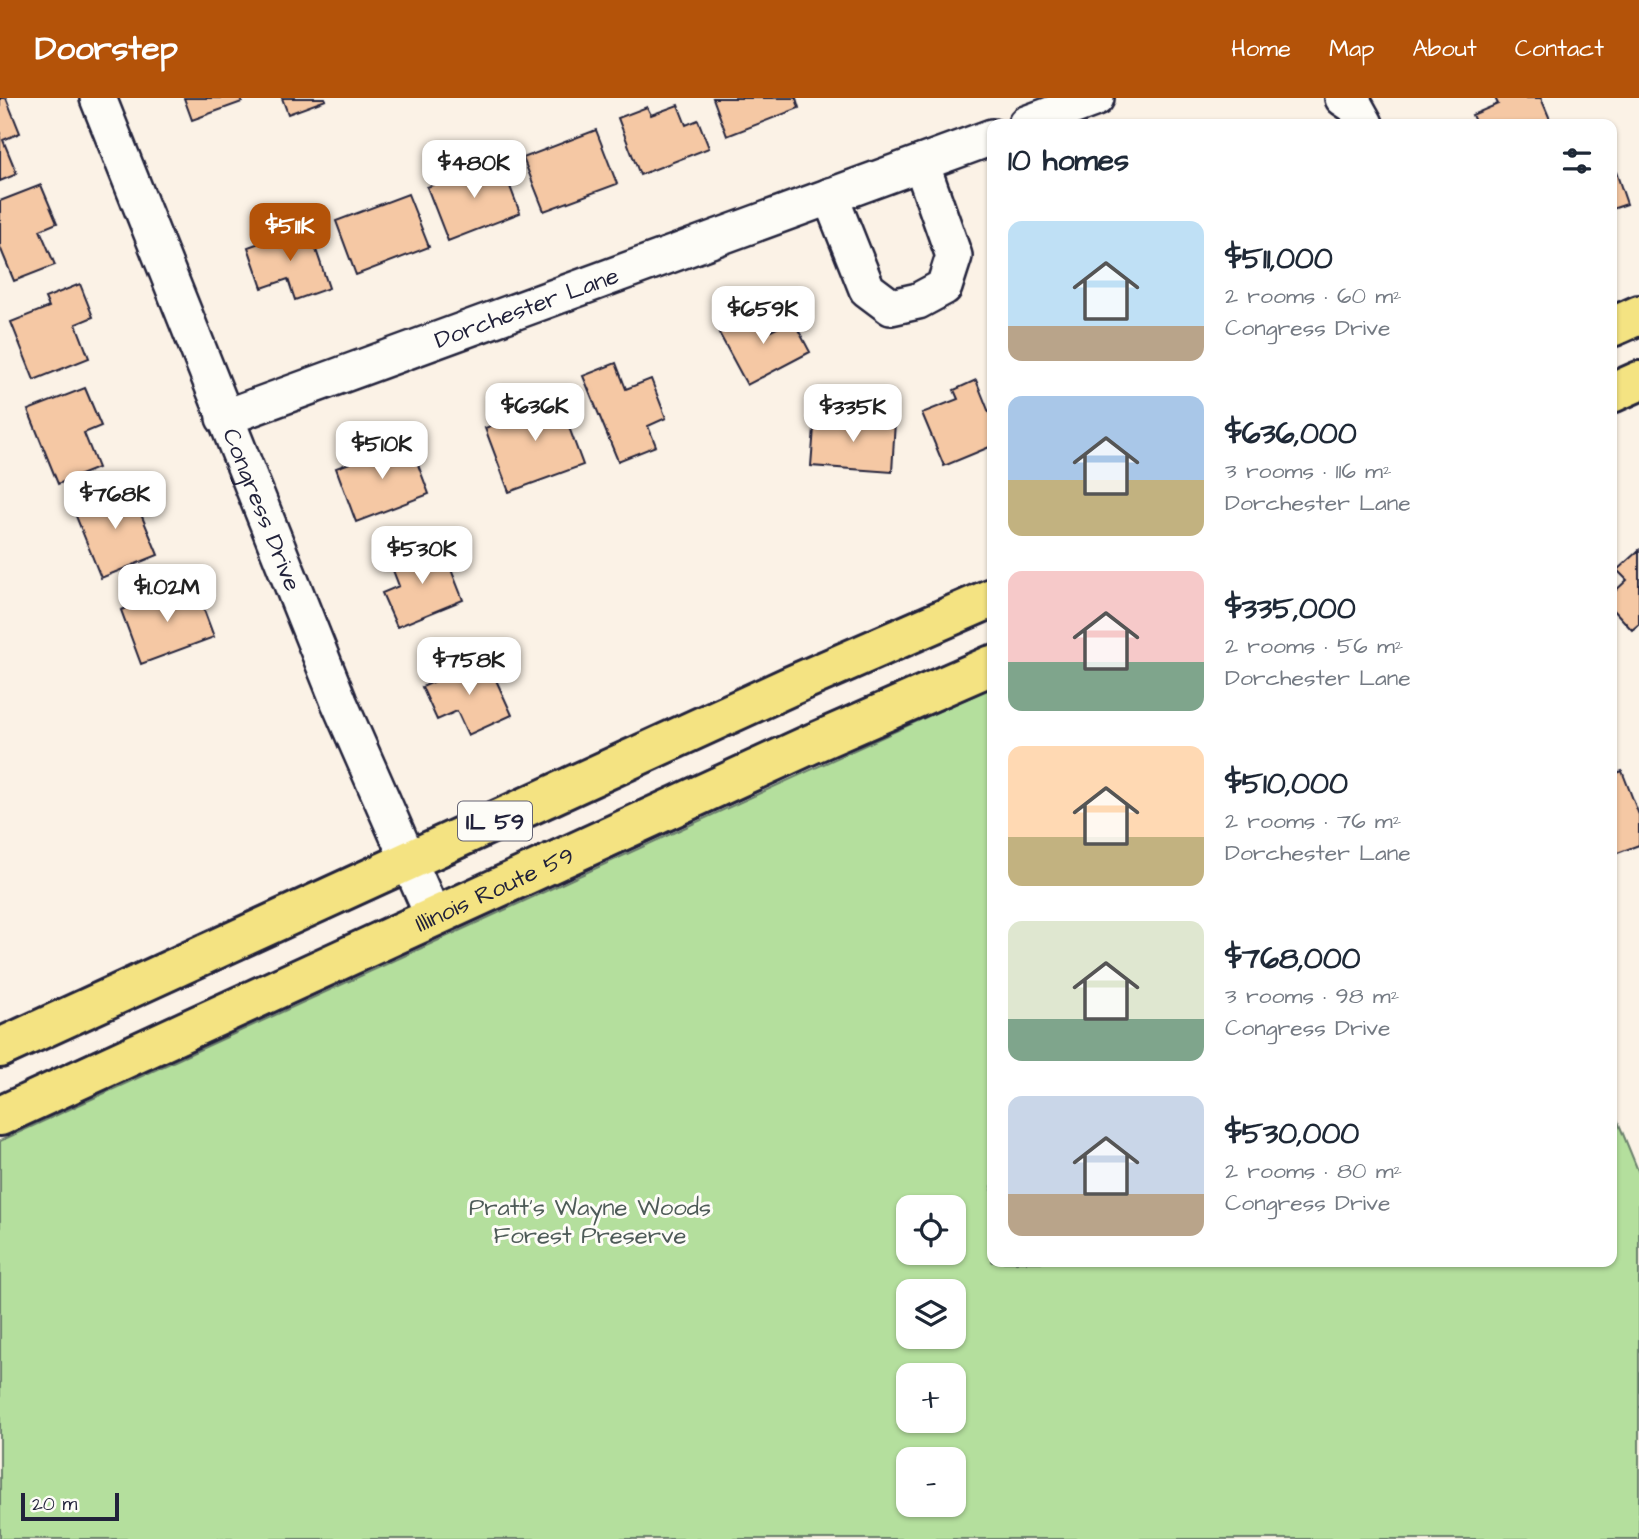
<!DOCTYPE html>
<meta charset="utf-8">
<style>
:root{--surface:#fff;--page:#f6f6f7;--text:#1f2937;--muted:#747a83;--accent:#b45309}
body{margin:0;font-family:"Architects Daughter",sans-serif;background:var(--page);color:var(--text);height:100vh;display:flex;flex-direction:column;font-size:26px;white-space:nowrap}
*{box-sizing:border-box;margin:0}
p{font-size:23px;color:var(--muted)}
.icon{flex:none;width:38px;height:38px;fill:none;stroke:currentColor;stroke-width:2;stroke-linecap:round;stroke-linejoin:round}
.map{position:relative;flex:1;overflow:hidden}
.sheet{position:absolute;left:987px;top:21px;width:630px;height:1148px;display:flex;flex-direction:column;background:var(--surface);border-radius:14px;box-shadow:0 2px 5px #0004}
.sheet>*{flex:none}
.controls{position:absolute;left:896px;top:1097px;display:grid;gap:14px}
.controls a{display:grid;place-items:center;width:70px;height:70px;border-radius:14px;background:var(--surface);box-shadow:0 2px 5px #0004;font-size:35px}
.scale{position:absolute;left:21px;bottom:18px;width:98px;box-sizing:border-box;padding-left:7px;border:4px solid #22223b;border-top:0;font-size:19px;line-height:24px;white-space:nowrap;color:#22223b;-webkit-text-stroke:5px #fdfcf7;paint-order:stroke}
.price{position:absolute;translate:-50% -60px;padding:0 16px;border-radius:14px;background:#fff;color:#222;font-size:23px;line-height:46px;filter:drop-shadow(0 2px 4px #0008)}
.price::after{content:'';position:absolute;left:50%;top:42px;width:21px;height:16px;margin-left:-10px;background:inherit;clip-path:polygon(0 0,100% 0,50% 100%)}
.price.active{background:var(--accent);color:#fff}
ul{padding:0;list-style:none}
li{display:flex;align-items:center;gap:21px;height:175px;padding:0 21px}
li span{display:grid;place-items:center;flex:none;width:196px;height:140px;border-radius:14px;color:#555}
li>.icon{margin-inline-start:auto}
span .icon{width:84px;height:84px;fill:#fffc;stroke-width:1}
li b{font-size:30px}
h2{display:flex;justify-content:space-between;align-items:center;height:84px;padding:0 21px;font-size:30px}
header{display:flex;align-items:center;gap:42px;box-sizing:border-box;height:98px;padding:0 35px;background:var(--accent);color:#fff}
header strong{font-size:33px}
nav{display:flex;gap:38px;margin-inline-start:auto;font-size:24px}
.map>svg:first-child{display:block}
</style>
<header>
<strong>Doorstep</strong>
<nav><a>Home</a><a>Map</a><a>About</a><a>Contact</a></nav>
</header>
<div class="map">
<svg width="1639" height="1441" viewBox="0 0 1639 1441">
<rect width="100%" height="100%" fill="#fbf2e6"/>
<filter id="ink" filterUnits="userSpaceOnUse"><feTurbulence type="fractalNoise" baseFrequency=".0143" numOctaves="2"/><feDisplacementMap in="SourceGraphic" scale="14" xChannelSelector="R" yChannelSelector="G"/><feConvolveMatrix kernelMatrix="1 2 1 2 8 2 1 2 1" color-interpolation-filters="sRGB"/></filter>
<g filter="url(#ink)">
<path fill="#b4df9d" stroke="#6b806c" stroke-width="2" fill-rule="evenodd" d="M992,589V1164H1612V1009L1639,1075V1441H0V1043ZM908,1110H954V1155H908ZM908,1194H954V1239H908ZM908,1278H954V1323H908ZM908,1362H954V1407H908Z"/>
<path fill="#f5c8a4" stroke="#22223b" stroke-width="2" d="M0,0H6L20,35L3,42L17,76L0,83Z
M184,0H240L242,4L192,22Z
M282,0H325L326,2L288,16Z
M713,0H796L799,10L727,38Z
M1495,0H1541L1552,26H1476L1472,17L1498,6Z
M678,7L686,27L698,22L709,50L640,77L618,20L647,9L651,17Z
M596,32L617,86L544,113L523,60Z
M500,62L520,115L448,143L427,89Z
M1615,71L1627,106L1612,111V72Z
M41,87L57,125L40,132L55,167L14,183L0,149V103Z
M408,96L429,149L356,177L336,123Z
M308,128L329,190L295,202L288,181L262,190L248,149Z
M80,186L93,219L76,226L89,260L34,282L11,224L49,209L45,200Z
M761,213L771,233L793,222L810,254L747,287L719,235Z
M616,265L626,291L651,281L666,320L648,328L656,348L618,363L583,278Z
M976,282L992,322V348L944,368L922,315L958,301L954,292Z
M554,289L583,367L509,394L485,330L527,315L522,301Z
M85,290L101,328L84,335L98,370L58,386L28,312Z
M815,317L895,323L892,374L811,368Z
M409,343L429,396L356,424L336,370Z
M128,385L158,457L101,480L72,408Z
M441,446L463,502L397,529L382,495L399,488L391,467Z
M1639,452V526L1632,532L1612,510V496L1627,482L1617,472Z
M194,485L214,539L141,566L121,512Z
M486,560L512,617L468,637L457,613L437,622L422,589Z
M1622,673L1639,717V747L1612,757V677Z"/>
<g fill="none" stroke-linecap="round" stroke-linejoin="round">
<g stroke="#22223b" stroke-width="40">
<g id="minor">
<path id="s1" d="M98,0L339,604L433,818"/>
<path d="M1343,0L1355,8L1365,26"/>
<path d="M1026,26L1096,0"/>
<path d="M830,98L867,191L891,209L918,203L944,189L954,158L921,65"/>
<path id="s2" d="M224,320L992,39"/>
</g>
</g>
<g stroke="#22223b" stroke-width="44">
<g id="major">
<path d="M1612,229L1639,217"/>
<path d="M1612,295L1639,283"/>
<path d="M0,950L788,589L992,500"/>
<path id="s3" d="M0,1018L809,647L992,567"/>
</g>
</g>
<use href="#minor" stroke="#fdfcf7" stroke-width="35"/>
<use href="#major" stroke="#f4e382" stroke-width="38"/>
</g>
</g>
<g text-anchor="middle" stroke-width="6" stroke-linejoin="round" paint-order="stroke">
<rect fill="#fdfcf7" stroke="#646373" stroke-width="2" x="458" y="703.5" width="74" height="39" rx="5"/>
<g font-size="23" font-weight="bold" fill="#22223b">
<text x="495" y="731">IL 59</text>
</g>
<g font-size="24" fill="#22223b" stroke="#fdfcf7">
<text dy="8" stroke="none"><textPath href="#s2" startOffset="322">Dorchester Lane</textPath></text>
<text dy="8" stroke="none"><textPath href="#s1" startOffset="443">Congress Drive</textPath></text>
<text dy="8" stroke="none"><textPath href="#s3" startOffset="544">Illinois Route 59</textPath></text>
</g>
<g font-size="24" fill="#4e5b58" stroke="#fdfcf7">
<text x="590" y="1117">Pratt’s Wayne Woods<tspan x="590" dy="28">Forest Preserve</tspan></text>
</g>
</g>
</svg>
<div class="controls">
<a><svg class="icon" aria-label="locate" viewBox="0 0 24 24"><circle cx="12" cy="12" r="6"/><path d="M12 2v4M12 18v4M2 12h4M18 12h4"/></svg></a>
<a><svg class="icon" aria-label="layers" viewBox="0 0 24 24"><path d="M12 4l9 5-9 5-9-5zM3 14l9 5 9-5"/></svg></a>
<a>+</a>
<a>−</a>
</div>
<div class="scale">20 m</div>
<b class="price" style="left:474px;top:102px">$480K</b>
<b class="price active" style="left:290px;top:165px">$511K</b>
<b class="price" style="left:763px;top:248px">$659K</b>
<b class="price" style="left:535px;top:345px">$636K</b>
<b class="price" style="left:853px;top:346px">$335K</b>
<b class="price" style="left:382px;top:383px">$510K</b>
<b class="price" style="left:115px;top:433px">$768K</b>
<b class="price" style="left:422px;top:488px">$530K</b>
<b class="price" style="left:167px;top:526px">$1.02M</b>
<b class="price" style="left:469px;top:599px">$758K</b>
<section class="sheet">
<h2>10 homes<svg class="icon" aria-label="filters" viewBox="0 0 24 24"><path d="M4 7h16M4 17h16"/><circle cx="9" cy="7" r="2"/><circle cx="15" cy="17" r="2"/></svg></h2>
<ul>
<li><span style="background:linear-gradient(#bfe0f5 75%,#b9a48a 0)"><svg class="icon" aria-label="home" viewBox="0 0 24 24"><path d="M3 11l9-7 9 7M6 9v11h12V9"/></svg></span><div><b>$511,000</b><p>2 rooms · 60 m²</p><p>Congress Drive</p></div></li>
<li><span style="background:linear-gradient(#a9c7e8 60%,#c2b280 0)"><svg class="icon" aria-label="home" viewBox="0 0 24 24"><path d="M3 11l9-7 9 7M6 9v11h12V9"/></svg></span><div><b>$636,000</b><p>3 rooms · 116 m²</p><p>Dorchester Lane</p></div></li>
<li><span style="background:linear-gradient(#f6c9c9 65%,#7fa58c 0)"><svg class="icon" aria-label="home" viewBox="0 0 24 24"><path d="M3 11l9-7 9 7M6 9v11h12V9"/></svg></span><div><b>$335,000</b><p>2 rooms · 56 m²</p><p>Dorchester Lane</p></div></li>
<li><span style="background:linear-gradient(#ffd9b3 65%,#c2b280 0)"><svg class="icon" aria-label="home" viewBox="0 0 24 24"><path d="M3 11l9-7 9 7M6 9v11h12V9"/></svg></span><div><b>$510,000</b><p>2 rooms · 76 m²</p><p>Dorchester Lane</p></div></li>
<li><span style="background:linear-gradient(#dfe7d0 70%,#7fa58c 0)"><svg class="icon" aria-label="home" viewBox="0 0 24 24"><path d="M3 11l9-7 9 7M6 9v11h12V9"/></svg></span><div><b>$768,000</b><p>3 rooms · 98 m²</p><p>Congress Drive</p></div></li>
<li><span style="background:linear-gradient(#c9d6e8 70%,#b9a48a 0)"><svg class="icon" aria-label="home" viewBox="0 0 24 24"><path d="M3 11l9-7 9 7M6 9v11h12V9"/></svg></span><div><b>$530,000</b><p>2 rooms · 80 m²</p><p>Congress Drive</p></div></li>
</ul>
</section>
</div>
